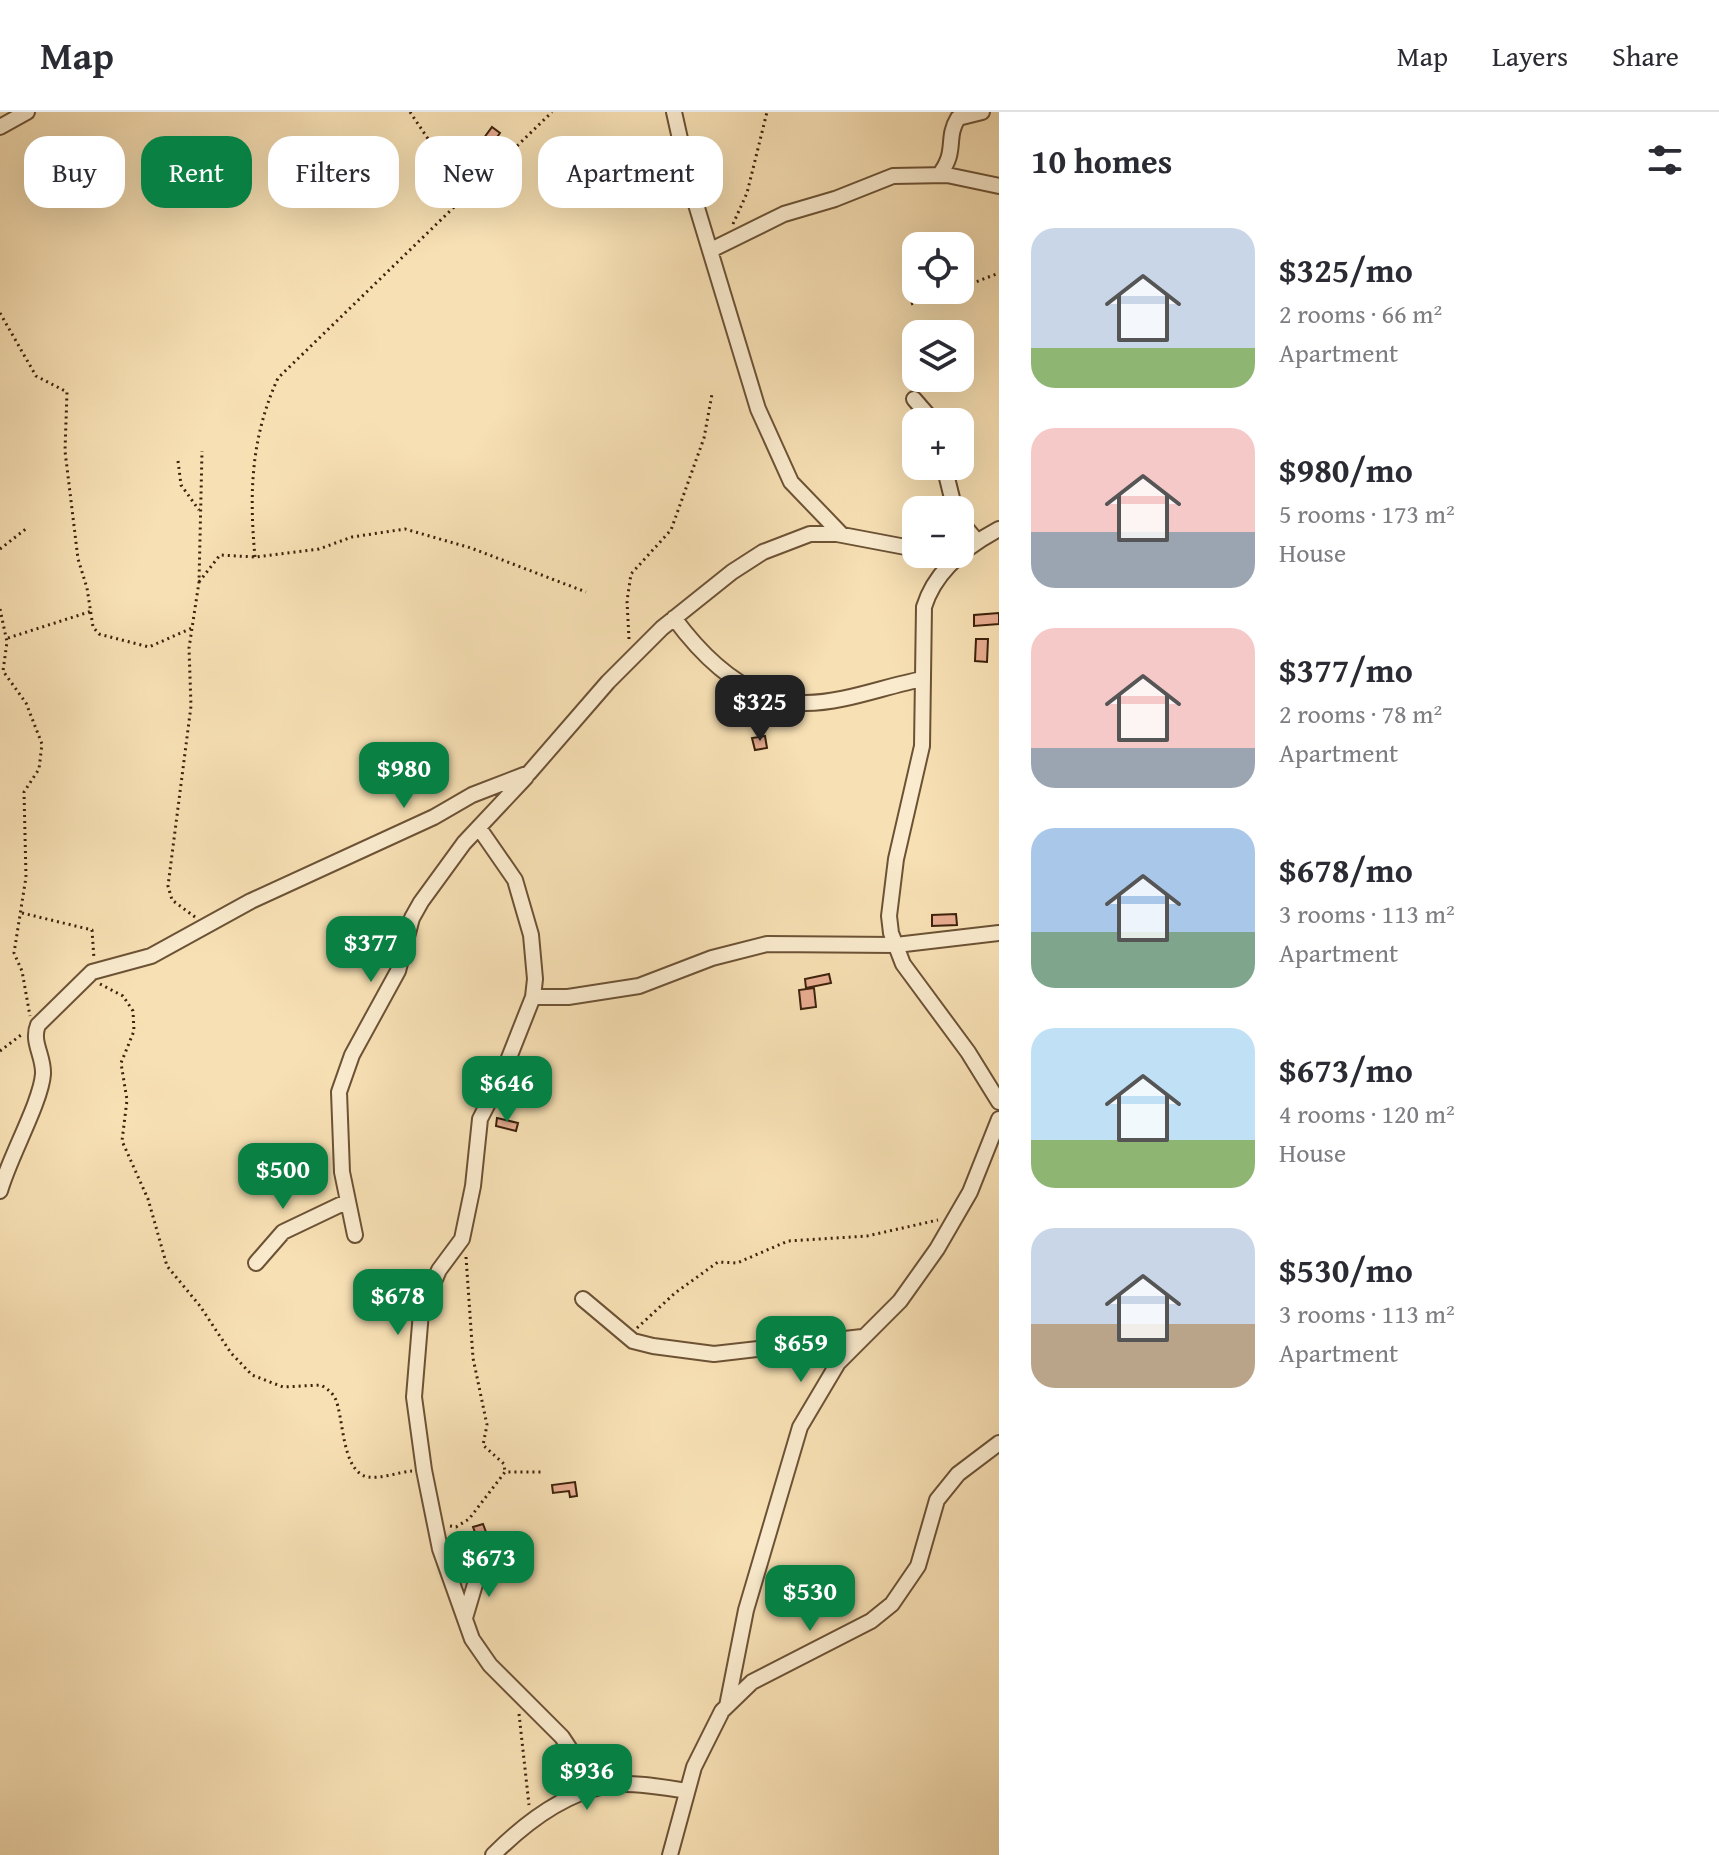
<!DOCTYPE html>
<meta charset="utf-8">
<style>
:root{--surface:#fff;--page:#f2f2f3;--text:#2b2b33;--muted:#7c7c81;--line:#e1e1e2;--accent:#0b8043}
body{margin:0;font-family:"Gentium Book Plus",serif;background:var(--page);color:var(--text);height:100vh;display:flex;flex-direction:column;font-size:30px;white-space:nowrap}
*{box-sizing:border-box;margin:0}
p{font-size:26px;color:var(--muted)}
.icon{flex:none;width:44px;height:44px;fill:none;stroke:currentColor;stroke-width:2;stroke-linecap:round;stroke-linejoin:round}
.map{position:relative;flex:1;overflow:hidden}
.details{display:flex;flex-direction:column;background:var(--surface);width:720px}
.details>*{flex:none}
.hud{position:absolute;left:24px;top:24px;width:760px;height:72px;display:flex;gap:16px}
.controls{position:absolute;left:902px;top:120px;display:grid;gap:16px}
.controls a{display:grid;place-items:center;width:72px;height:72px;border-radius:16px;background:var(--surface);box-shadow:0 8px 32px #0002;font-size:40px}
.price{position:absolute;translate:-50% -68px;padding:0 18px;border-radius:16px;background:var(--accent);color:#fff;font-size:26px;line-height:52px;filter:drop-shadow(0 2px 4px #0008)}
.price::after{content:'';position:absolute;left:50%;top:48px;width:24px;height:18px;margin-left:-12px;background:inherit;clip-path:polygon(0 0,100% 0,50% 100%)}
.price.active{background:#222;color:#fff}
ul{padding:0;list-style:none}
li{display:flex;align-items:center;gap:24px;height:200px;padding:0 32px}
li span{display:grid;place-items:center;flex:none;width:224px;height:160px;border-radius:24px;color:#555}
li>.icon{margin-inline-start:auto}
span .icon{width:96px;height:96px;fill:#fffc;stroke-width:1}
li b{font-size:34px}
h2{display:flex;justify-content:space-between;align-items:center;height:96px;padding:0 32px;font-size:34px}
.tag{padding:0 28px;border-radius:24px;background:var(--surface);box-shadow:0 8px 32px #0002;font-size:28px;line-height:72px}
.tag.active{background:var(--accent);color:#fff}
header{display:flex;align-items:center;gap:48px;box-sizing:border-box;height:112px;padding:0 40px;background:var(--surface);border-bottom:2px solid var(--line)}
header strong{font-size:38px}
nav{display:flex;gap:44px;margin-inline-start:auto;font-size:28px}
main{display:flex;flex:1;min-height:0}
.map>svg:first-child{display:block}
</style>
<header>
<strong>Map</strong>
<nav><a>Map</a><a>Layers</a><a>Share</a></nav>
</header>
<main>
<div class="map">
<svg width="999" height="1743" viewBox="0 0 999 1743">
<rect width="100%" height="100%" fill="#f7e0b4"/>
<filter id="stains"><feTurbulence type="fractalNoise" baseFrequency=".0025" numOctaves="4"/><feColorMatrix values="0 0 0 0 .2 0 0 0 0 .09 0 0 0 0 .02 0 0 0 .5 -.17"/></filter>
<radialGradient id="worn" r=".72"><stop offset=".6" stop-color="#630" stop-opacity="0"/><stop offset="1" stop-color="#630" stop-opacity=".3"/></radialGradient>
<path fill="#e9ad91" stroke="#3d220b" stroke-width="2" d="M492,15L500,21L489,36L481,30Z
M999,501V512L974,514V503Z
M976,527H988L987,550L975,549Z
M765,624L767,636L755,638L752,626Z
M956,802L957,813L932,814V803Z
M829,862L831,871L806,876L805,867Z
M814,876L816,895L801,897L799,878Z
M497,1006L518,1011L516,1019L496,1014Z
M575,1370L577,1384L570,1385L569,1379L553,1381L552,1373Z
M483,1412L489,1428L479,1431L473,1415Z"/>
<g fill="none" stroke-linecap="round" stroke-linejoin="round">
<g stroke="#6c5235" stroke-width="18">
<path id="minor" d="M674,0L691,76L758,297L791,370L842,423
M0,15L27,0
M939,63C958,39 945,27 958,6L982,0
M711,138L784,102L835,87L893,64L947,63L999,74
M914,287L934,310
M944,354L955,398
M960,409L977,429
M999,417C967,434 935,459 924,495L922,634L896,747L889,804L891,821L903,852L968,940L999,990
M674,506C705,548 750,591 806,591C844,591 885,574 923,567
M479,716L515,768L531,823L535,867L533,885L501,966L480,1007L473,1074L462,1127L439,1158L421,1200L414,1285L424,1358L440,1437L472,1527L490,1553L562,1625L583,1657L608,1673
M533,885H568L639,874L712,846L767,832L896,833L999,821
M0,1079C9,1046 41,990 43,962C44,944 31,930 38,913L92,860L151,844L251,789L434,705L472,683L529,661L608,570L662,516L732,460L763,440L810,422H837L916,437
M355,1123L342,1060L339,980L352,943L398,859L412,806L421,790L464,731L526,665
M256,1151L283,1120L348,1089
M583,1187L633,1229L653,1234L714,1242L862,1225
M465,1506L481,1452
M727,1594L746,1498L800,1315L838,1251L900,1189L937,1137L970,1080L999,1007
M493,1743C523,1713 563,1682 605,1674C630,1669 661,1675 687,1679
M670,1743L694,1655L722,1599L752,1570L871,1509L892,1492L918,1454L937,1388L958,1362L999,1331"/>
</g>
<path stroke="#3d220b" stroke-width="3" stroke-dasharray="2 4" stroke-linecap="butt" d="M410,0L465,82
M733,112L747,81L767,0
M960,176L999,161
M911,192L954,178
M0,201L36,264L67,280L65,339L78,447L87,476L93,515L99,522L149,535L192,516
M178,349L181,373L199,398
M0,437L27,416
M255,445C249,381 251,325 278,266L552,0
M199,470L220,443L255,445L319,437L352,425L405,417L471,436L586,480
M0,497L7,530L3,559L26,591L42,632L39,657L24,680L26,765L14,841L22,859L30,904
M8,526L92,499
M629,527L627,489L631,462L671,418L704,326L712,282
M22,801L92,818L94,847
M195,805L172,788L168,774L191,594L189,536L199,470L202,339
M100,872L123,884L133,899L134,919L121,951L127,988L122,1029L148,1087L167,1154L200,1194L231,1241L252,1263L283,1275L321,1273C327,1277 332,1280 335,1286C344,1304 341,1360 368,1365C381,1367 399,1360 412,1359
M0,939L21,923
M466,1145L473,1246L487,1313L483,1333L504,1352L505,1360
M637,1216L675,1181L718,1150L737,1151L788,1129L867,1124L938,1108
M450,1414L456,1415L469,1407L505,1360H543
M519,1602L529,1693"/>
<use href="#minor" stroke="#faebce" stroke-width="14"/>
</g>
<rect width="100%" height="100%" filter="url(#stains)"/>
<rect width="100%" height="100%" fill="url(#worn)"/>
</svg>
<div class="controls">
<a><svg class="icon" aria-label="locate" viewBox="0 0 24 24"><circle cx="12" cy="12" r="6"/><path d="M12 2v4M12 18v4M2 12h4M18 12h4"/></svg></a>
<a><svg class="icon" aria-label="layers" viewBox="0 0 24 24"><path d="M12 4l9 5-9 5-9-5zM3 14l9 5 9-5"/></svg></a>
<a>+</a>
<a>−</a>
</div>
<b class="price active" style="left:760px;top:631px">$325</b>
<b class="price" style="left:404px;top:698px">$980</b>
<b class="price" style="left:371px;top:872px">$377</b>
<b class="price" style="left:507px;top:1012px">$646</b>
<b class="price" style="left:283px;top:1099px">$500</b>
<b class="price" style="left:398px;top:1225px">$678</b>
<b class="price" style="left:801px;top:1272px">$659</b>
<b class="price" style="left:489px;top:1487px">$673</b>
<b class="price" style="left:810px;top:1521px">$530</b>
<b class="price" style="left:587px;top:1700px">$936</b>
<div class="hud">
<a class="tag">Buy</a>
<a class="tag active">Rent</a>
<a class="tag">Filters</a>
<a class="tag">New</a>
<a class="tag">Apartment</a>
</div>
</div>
<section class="details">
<h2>10 homes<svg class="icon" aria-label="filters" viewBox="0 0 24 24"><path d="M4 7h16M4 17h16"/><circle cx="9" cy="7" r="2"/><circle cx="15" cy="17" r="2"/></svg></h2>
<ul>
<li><span style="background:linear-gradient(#c9d6e8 75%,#8fb573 0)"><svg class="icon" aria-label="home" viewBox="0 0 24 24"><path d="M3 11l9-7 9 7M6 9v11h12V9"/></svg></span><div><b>$325/mo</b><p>2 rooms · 66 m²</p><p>Apartment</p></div></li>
<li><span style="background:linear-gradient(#f6c9c9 65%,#9aa5b1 0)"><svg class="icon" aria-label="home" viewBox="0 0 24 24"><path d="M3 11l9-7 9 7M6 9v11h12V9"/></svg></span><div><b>$980/mo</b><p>5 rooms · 173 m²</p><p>House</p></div></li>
<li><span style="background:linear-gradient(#f6c9c9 75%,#9aa5b1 0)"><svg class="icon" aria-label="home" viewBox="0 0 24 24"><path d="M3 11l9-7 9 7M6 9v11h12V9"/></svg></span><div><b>$377/mo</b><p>2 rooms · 78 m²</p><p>Apartment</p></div></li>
<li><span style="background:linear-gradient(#a9c7e8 65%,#7fa58c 0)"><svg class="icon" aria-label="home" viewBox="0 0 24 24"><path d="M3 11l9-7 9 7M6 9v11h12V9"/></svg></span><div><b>$678/mo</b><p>3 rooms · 113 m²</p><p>Apartment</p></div></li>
<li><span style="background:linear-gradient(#bfe0f5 70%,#8fb573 0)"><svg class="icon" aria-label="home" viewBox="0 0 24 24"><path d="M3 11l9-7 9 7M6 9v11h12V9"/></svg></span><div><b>$673/mo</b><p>4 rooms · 120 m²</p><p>House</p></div></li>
<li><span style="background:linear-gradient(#c9d6e8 60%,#b9a48a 0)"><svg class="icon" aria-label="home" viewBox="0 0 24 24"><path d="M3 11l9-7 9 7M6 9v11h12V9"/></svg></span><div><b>$530/mo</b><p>3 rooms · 113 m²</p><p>Apartment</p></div></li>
</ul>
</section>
</main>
